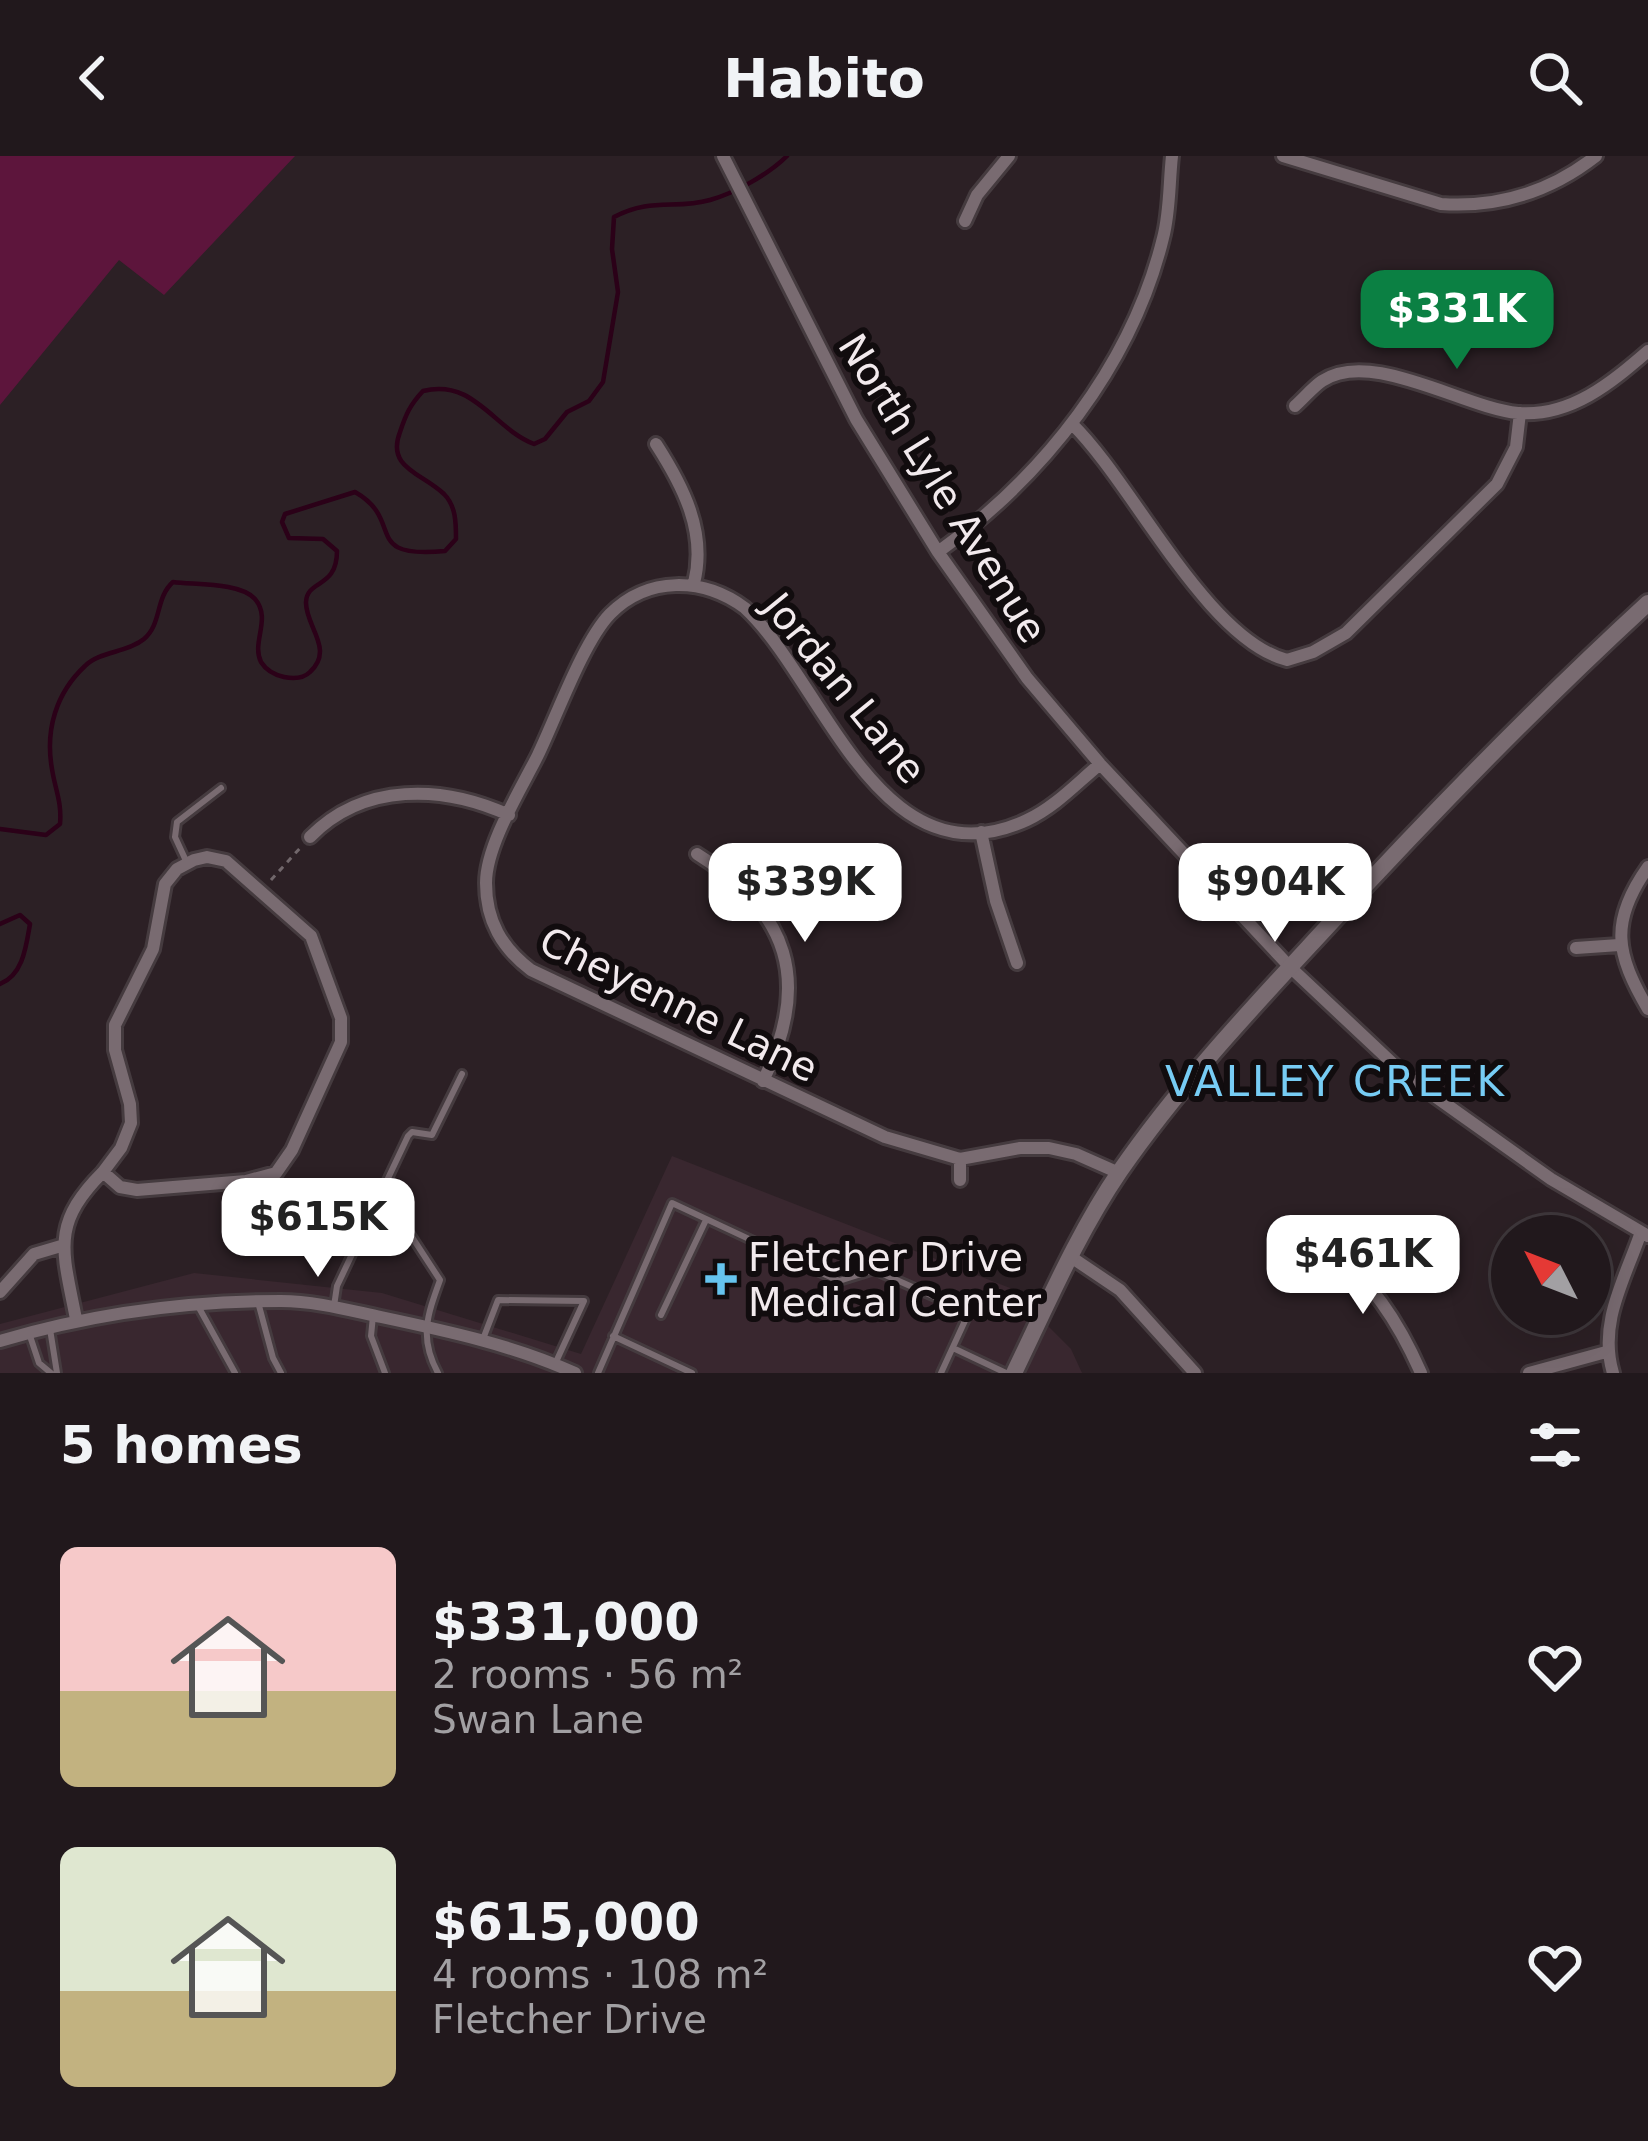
<!DOCTYPE html>
<meta charset="utf-8">
<style>
:root{--surface:#21181c;--page:#292125;--text:#f1f3f6;--muted:#a2a0a3;--line:#3e373b;--accent:#0b8043}
body{margin:0;font-family:"DejaVu Sans",sans-serif;background:var(--page);color:var(--text);height:100vh;display:flex;flex-direction:column;font-size:45px;white-space:nowrap}
*{box-sizing:border-box;margin:0}
p{font-size:39px;color:var(--muted)}
.icon{flex:none;width:66px;height:66px;fill:none;stroke:currentColor;stroke-width:2;stroke-linecap:round;stroke-linejoin:round}
.map{position:relative;height:1217px;overflow:hidden}
.panel{display:flex;flex-direction:column;background:var(--surface);flex:1}
.panel>*{flex:none}
.needle{width:78px;rotate:312deg}
.buttons{position:absolute;left:1491px;top:1059px;display:grid;gap:24px}
.buttons a{display:grid;place-items:center;width:120px;height:120px;border-radius:50%;background:var(--surface);box-shadow:0 12px 48px #0002,0 0 0 3px var(--line);font-size:60px}
.price{position:absolute;translate:-50% -102px;padding:0 27px;border-radius:24px;background:#fff;color:#222;font-size:39px;line-height:78px;filter:drop-shadow(0 3px 6px #0008)}
.price::after{content:'';position:absolute;left:50%;top:72px;width:36px;height:27px;margin-left:-18px;background:inherit;clip-path:polygon(0 0,100% 0,50% 100%)}
.price.active{background:var(--accent);color:#fff}
ul{padding:0;list-style:none}
li{display:flex;align-items:center;gap:36px;height:300px;padding:0 60px}
li span{display:grid;place-items:center;flex:none;width:336px;height:240px;border-radius:18px;color:#555}
li>.icon{margin-inline-start:auto}
span .icon{width:144px;height:144px;fill:#fffc;stroke-width:1}
li b{font-size:51px}
h2{display:flex;justify-content:space-between;align-items:center;height:144px;padding:0 60px;font-size:51px}
header{display:flex;justify-content:space-between;align-items:center;height:156px;padding:0 60px;background:var(--surface);font-size:54px;font-weight:700}
.map>svg:first-child{display:block}
</style>
<header><svg class="icon" aria-label="back" viewBox="0 0 24 24"><path d="M15 5l-7 7 7 7"/></svg>Habito<svg class="icon" aria-label="search" viewBox="0 0 24 24"><circle cx="10" cy="10" r="6"/><path d="M15 15l6 6"/></svg></header>
<div class="map">
<svg width="1648" height="1217" viewBox="0 0 1648 1217">
<rect width="100%" height="100%" fill="#2c2025"/>
<path fill="#39272f" d="M672,1000L1010,1132L1071,1193L1082,1217H0V1168L194,1117L382,1137L581,1198Z"/>
<path fill="#5d153c" d="M0,0H295L164,139L119,104L0,249Z"/>
<g fill="none" stroke-linecap="round" stroke-linejoin="round">
<path stroke="#2b0118" stroke-width="4.5" d="M0,673L46,679L60,668C62,646 55,633 52,613C45,574 56,537 85,510C100,495 127,497 144,483C162,468 155,442 173,426C194,429 240,426 255,443C272,463 251,486 261,506C266,514 275,519 284,521C294,523 303,523 310,516C335,493 305,470 306,446C307,423 337,433 337,395L323,383L289,382L282,366L285,358L355,336C406,365 360,403 445,395L456,383C456,367 456,350 444,338C422,317 386,312 400,276C406,258 410,249 423,235C474,222 494,273 534,288L545,283L567,256L589,245L603,226L618,136L612,93L614,61C652,41 675,54 710,44C735,37 769,18 787,0
M0,768L20,759L30,768C26,791 23,819 0,828"/>
<g stroke="#453b3f" stroke-width="12">
<path id="service" d="M187,707L175,681L177,666L221,632
M382,1035L440,1124C427,1160 419,1182 438,1217
M258,1146L273,1202L281,1217
M198,1150L235,1217
M334,1150L337,1130L408,980L412,976L432,979L462,918
M661,1159L706,1064
M373,1160L371,1180L385,1217
M50,1173L57,1217
M30,1180L39,1207L51,1217
M613,1180L692,1217
M483,1183L498,1144L584,1145L555,1208
M953,1192L1006,1217
M598,1217L672,1047L839,1125L874,1114L969,1156L941,1217"/>
</g>
<g stroke="#453b3f" stroke-width="18">
<path id="minor" d="M723,0L856,263L938,396L1027,522L1100,608L1290,811L1405,919L1551,1023L1648,1080
M1283,0L1441,48C1500,52 1550,36 1596,0
M965,65L977,39L1009,0
M1295,250C1304,242 1313,231 1322,225C1371,192 1464,252 1518,257C1571,261 1611,227 1648,195
M1072,268C1132,326 1206,483 1287,504L1313,496L1346,477L1497,328L1516,291L1520,257
M656,288C683,330 707,376 694,427
M938,396C1043,321 1132,209 1163,82C1170,56 1169,27 1172,0
M1100,608C1077,627 1055,651 1027,664C880,732 824,525 745,452C703,421 648,420 610,458C583,486 556,562 538,599C521,633 486,689 486,727C486,765 502,792 531,814L885,981L960,1003L1020,992H1049L1076,998L1119,1017
M981,676L996,745L1017,807
M310,681C364,626 443,629 509,659
M697,698C789,756 812,825 763,925
M1648,711C1609,766 1616,798 1648,853
M1576,792L1619,789
M960,1003V1024
M1324,1090C1370,1121 1399,1167 1421,1217
M1071,1101L1120,1134L1195,1217
M0,1136L34,1098L61,1090
M76,1163C63,1095 50,1069 103,1016L120,1031L137,1034L246,1025L276,1017L292,994L341,886V862L311,780L226,705L207,701L194,704L177,713L165,728L153,793L115,869V894L130,948L131,967L121,992L103,1016
M0,1185C91,1158 186,1145 281,1145C315,1145 348,1154 381,1161C447,1175 513,1189 575,1217
M1529,1217L1606,1196
M1613,1217C1598,1167 1625,1123 1641,1076"/>
</g>
<g stroke="#453b3f" stroke-width="22">
<path id="tertiary" d="M1014,1217C1047,1149 1077,1078 1120,1015C1180,928 1255,849 1327,771C1430,659 1536,550 1648,447"/>
</g>
<path stroke="#71676b" stroke-width="3" stroke-dasharray="6 6" stroke-linecap="butt" d="M271,724L301,691"/>
<use href="#service" stroke="#796b71" stroke-width="6"/>
<use href="#minor" stroke="#796b71" stroke-width="12"/>
<use href="#tertiary" stroke="#796b71" stroke-width="16"/>
</g>
<path fill="#66c4ef" stroke="#110c0e" stroke-width="4.5" d="M715 1105h12v12h12v12h-12v12h-12v-12h-12v-12h12z"/>
<g text-anchor="middle" stroke-width="12" stroke-linejoin="round" paint-order="stroke">
<g font-size="39" fill="#f2eaed" stroke="#110c0e">
<text transform="translate(943 332) rotate(58)" y="14">North Lyle Avenue</text>
<text transform="translate(845 532) rotate(51)" y="14">Jordan Lane</text>
<text transform="translate(679 848) rotate(26)" y="14">Cheyenne Lane</text>
</g>
<g font-size="39" fill="#f2eaed" stroke="#110c0e" text-anchor="start">
<text x="748" y="1115">Fletcher Drive<tspan x="748" dy="45">Medical Center</tspan></text>
</g>
<g font-size="42" letter-spacing="3" fill="#77ccf4" stroke="#110c0e">
<text x="1336" y="940">VALLEY CREEK</text>
</g>
</g>
</svg>
<div class="buttons">
<a><svg class="needle" viewBox="-14 -14 28 28"><path d="M0-13l5 13h-10z" fill="#e53935"/><path d="M0 13l5-13h-10z" fill="#a2a0a3"/></svg></a>
</div>
<b class="price active" style="left:1457px;top:216px">$331K</b>
<b class="price" style="left:805px;top:789px">$339K</b>
<b class="price" style="left:1275px;top:789px">$904K</b>
<b class="price" style="left:318px;top:1124px">$615K</b>
<b class="price" style="left:1363px;top:1161px">$461K</b>
</div>
<section class="panel">
<h2>5 homes<svg class="icon" aria-label="filters" viewBox="0 0 24 24"><path d="M4 7h16M4 17h16"/><circle cx="9" cy="7" r="2"/><circle cx="15" cy="17" r="2"/></svg></h2>
<ul>
<li><span style="background:linear-gradient(#f6c9c9 60%,#c2b280 0)"><svg class="icon" aria-label="home" viewBox="0 0 24 24"><path d="M3 11l9-7 9 7M6 9v11h12V9"/></svg></span><div><b>$331,000</b><p>2 rooms · 56 m²</p><p>Swan Lane</p></div><svg class="icon" aria-label="heart" viewBox="0 0 24 24"><path d="M12 20l-8-8c-3-5 5-10 8-4 3-6 11-1 8 4z"/></svg></li>
<li><span style="background:linear-gradient(#dfe7d0 60%,#c2b280 0)"><svg class="icon" aria-label="home" viewBox="0 0 24 24"><path d="M3 11l9-7 9 7M6 9v11h12V9"/></svg></span><div><b>$615,000</b><p>4 rooms · 108 m²</p><p>Fletcher Drive</p></div><svg class="icon" aria-label="heart" viewBox="0 0 24 24"><path d="M12 20l-8-8c-3-5 5-10 8-4 3-6 11-1 8 4z"/></svg></li>
</ul>
</section>
